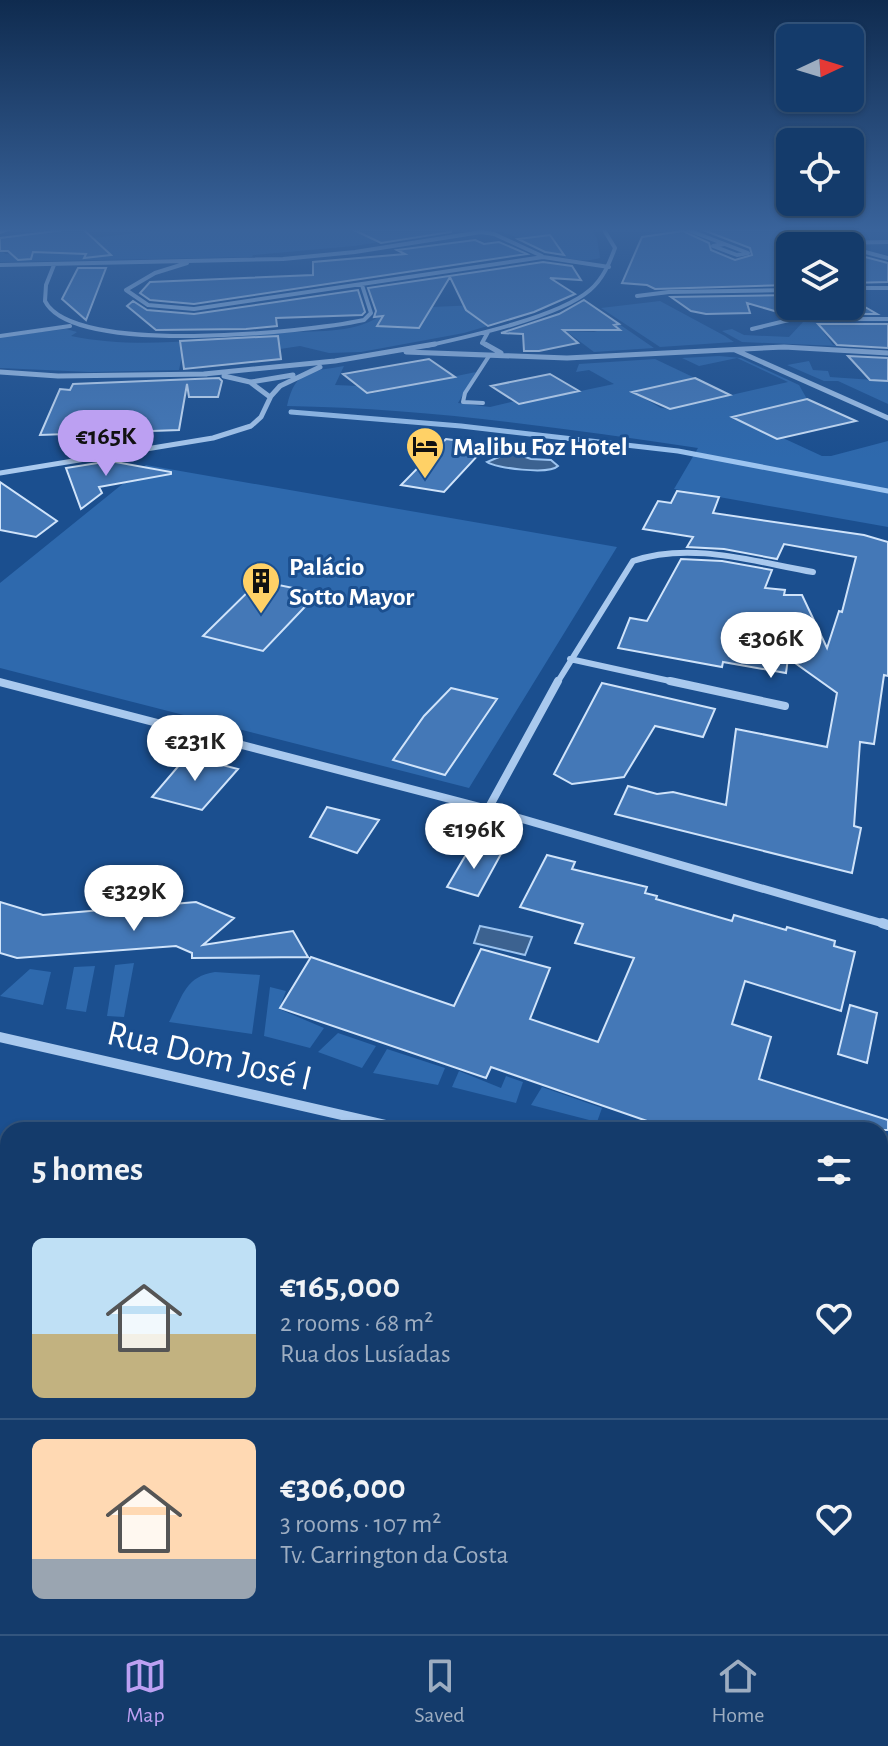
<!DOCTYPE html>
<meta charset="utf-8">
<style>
:root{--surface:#143b6b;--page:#214673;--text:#f1f3f6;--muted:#9dadc1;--line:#33557e;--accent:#bca0f2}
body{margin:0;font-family:"Alegreya Sans",sans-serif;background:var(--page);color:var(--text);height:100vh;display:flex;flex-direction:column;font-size:30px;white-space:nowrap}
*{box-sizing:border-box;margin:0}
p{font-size:26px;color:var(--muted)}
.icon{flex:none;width:44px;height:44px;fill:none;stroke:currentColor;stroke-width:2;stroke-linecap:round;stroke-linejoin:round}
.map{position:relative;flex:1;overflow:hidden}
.sheet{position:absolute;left:0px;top:1122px;width:888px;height:512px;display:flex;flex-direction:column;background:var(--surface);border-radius:24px 24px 0 0;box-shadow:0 2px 6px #0004,0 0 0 2px var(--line)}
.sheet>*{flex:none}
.needle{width:52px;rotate:86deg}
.buttons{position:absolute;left:776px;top:24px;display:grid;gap:16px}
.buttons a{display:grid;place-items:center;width:88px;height:88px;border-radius:12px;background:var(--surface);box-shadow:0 2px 6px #0004,0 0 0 2px var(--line);font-size:40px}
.price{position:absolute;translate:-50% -68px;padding:0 18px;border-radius:28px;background:#fff;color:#222;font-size:26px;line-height:52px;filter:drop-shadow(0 2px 4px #0008)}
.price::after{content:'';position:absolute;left:50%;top:48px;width:24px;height:18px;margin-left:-12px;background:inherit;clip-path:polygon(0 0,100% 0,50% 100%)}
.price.on{background:var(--accent);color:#111}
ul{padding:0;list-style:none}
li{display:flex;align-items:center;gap:24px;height:200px;padding:0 32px}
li+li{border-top:2px solid var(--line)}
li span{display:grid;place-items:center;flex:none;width:224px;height:160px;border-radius:12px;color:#555}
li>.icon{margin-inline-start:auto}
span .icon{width:96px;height:96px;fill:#fffc;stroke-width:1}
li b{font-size:34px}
h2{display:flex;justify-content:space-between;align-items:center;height:96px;padding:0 32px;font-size:34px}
.tabs{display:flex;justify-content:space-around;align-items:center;height:112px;border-top:2px solid var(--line);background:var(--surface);font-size:22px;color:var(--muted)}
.tabs a{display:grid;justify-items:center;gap:4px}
.tabs .on{color:var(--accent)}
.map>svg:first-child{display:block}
</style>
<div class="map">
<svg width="888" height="1634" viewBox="0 0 888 1634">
<rect width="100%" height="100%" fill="#1b4f8f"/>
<path fill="#2e69ad" d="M165,230H460L354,246L253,255L252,257L0,262V251L6,254L96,242L92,238Z
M494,230H591L597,238L600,258C561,269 530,237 494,230Z
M660,301L725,336L734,342L660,347L601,308Z
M500,304L511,319L464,333L361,352L329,353L300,346L280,349L265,346L183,351L179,370L90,372L0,368V337L66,329L77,332L71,336C139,350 209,339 279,333C312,330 352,335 380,316L383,317L378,326L419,328L432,307Z
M803,322L871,325L819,326L833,345L862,347L742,342L722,331L732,329L744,335L789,337Z
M619,324L654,348L594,352L566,331L594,332Z
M719,356L741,358L799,385L807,399L741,415L737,419L777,439L783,438L822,456H831L888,441V527L674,489L698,448C562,428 425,408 287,406C295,369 311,372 344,366L335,385L358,386L369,394L476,372L458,403L490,407L515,401L519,404L614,384L589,370L576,372L579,364L655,359L695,378L633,392L661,408L670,409L788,382L737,358L699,366L682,358Z
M809,361L813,370L828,371L830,377L888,381V404L838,381H824L787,365Z
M146,465L617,547L469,788L0,668V583Z
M134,963L124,1017L107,1016L115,965Z
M95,966L86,1012L66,1009L74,967Z
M30,969L51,972L43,1005L0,996Z
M215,972L260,975L252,1034L169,1022C182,998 185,976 215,972Z
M270,987L286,991L279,1009L324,1028L310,1048L264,1036Z
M338,1033L376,1046L362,1068L318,1052Z
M387,1049L445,1068L438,1085L373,1073Z
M459,1071L501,1088L506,1076L523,1082L516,1103L452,1087Z
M542,1087L602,1108L597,1122L531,1105Z
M0,1419L8,1425V1549L0,1560Z"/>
<path fill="#3c6290" stroke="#9cc4f0" stroke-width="2" d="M511,452L531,459L551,460L558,466C549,475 495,468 487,462Z
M480,926L532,937L525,955L474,943Z"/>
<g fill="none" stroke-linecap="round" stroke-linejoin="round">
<path stroke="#9cc4f0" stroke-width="5" d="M291,412L461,426L678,451L888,491"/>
</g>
<path fill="#4478b7" stroke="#cfe3fa" stroke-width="2" d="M64,230H84L111,255L84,258L86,254L33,252L31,259L18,260L8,251H0V238Z
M354,230H451V232L381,243Z
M703,230H786L790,235V285L655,289L647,285L622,283L642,237L683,231L709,243L711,250L735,260L752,255L750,248Z
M550,235L564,255L545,252L518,239Z
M475,240L484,244L499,242L527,254L194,304L150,300L140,293L150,282L313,275V262L405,254L397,250Z
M850,253L888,263V282L850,283Z
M543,262L572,266L581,280L550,278L575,294L534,312L488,326L466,310L450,277L419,328L377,326L383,316L374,317L376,311L368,288Z
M78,268H106L86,320L62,299Z
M358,290L365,312L362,315L276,318L277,326L246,329L156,330L127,306L133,301L147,310L194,314Z
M790,295L788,315L747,303L750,313L706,314L691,311L671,297Z
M584,300L619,324L614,325L620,330H563L578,343L539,351H524L523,334L501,333L559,314Z
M858,303L877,314H809L802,306H850Z
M818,324H888V348L837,345Z
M278,336L281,359L184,369L180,341Z
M848,356L888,358V381L870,380Z
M429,359L455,377L367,393L343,374Z
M550,374L579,391L519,404L491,386Z
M219,378L222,381L218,397H189L187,384L179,430L40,435L60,389L70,390L73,384Z
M695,378L730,395L670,409L632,392Z
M807,399L856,421L777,439L732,417Z
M446,439L482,444L476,451L481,452L444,492L401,485Z
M110,461L171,472V474L99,487L102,493L81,509L66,468Z
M0,482L57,521L36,537L0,530Z
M677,491L719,497L713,513L864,535L888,542V676L884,675L874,744L860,742L854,826L861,828L852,873L615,814L628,786L657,794L673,792L726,805L736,729L827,747L837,693L788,658L786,673L723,662L722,667L618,648L630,618L647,621L681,559L722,561L772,570L765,588L785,590L784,595H802L827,648L839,611L842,612L856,557L784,544L777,559L724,549L687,547L693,537L643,529L658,501L671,503Z
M259,581L318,593L263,651L203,636Z
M602,683L715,709L703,737L655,726L624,777L572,784L554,774Z
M451,688L497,699L445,775L393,760L424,716Z
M187,756L238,769L202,810L152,797Z
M327,807L379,820L357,853L310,837Z
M471,846L501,854L478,896L447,887Z
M547,855L575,862L572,869L647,887L645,893L657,896L656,899L732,921L734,915L786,930L787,927L835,941L834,946L855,952L841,1011L745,981L732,1024L771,1037L759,1079L888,1120V1130H673L491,1067L486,1078L280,1008L311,957L454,1006L481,949L550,968L530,1019L598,1042L634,958L575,943L583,924L520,907Z
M0,902L43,915L196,902L234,918L203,945L293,931L308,957L192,958V953L176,946L17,958L0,953Z
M850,1005L877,1013L867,1063L838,1054Z"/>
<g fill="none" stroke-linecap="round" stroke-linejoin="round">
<path stroke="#a9c9ee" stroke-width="4" d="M483,403L463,402L465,393L489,356"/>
<path stroke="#a9c9ee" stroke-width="4" d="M688,230L748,253L737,255L713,246L724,244
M791,230L836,244
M834,243L888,242
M850,248L888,258
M187,263L155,273L126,290L148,305L194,309L543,257L609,267
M0,265L283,259L355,252L481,232L494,234L542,256
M54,265L46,285L45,301C73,357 308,332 364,320L371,313L362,285
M850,288H888
M637,296L669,292L790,290
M752,329L793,319H888
M488,332L482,343L488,346
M0,336L70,326
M426,346C467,337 559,317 590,290C603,279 609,264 615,248L604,230"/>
<path stroke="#a9c9ee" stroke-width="5" d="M485,344L501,353
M735,350L888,418
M406,352L567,358L784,347L888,353
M0,372L58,376L207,374
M204,374L335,361L435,344
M224,376L250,382L270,397
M251,382L293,375
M0,473L213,438L251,426L261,417L271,396L280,386L320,367"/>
<path stroke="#a9c9ee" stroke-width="6" d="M570,659L679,683
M0,682L3,683
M557,683L633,561C691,541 755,562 813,572"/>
<path stroke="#a9c9ee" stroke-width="8" d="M670,681L785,706
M0,682L488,809L888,925
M488,809L558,681"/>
<path stroke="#a9c9ee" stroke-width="10" d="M882,923L888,925
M0,1037L408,1130"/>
<path stroke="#a9c9ee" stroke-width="13" d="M880,1243L888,1245
M795,1626L796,1634
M123,1634L128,1626
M654,1634L656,1626"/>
<path fill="#d6e6fa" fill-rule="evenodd" d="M0,230H11L0,234Z"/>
</g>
<linearGradient id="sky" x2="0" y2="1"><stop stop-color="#0f2b4f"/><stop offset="0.5" stop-color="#39639b"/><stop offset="1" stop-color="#39639b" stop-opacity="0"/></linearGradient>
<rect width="888" height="459" fill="url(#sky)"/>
<defs>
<g id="hotel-pin" transform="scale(2)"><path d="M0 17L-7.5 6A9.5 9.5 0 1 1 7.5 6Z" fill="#ffd166" stroke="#1b4f8f"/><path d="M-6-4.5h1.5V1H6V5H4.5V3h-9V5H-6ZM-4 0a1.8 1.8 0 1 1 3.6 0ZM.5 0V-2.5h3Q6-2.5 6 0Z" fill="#111"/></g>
<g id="building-pin" transform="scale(2)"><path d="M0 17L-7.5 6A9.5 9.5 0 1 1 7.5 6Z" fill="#ffd166" stroke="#1b4f8f"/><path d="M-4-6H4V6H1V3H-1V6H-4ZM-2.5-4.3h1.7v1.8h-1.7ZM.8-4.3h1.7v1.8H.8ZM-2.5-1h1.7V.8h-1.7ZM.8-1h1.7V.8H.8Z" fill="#111"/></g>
</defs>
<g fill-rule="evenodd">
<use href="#hotel-pin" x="425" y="446"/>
<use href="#building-pin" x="261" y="581"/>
</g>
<g text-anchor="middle" stroke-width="6" stroke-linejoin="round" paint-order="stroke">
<g font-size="26" font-weight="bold" fill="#fff" stroke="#1b4f8f" text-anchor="start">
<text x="453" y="455">Malibu Foz Hotel</text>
<text x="289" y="575">Palácio<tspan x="289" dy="30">Sotto Mayor</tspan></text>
</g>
<g font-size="36" fill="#fff" stroke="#1b4f8f">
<text transform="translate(210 1054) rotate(13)" y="13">Rua Dom José I</text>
</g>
</g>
</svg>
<div class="buttons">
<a><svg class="needle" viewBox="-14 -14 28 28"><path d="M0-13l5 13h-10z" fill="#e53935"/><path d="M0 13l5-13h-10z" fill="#9dadc1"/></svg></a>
<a><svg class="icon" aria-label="locate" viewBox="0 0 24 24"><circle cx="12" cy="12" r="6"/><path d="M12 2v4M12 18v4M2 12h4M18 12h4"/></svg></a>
<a><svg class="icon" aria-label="layers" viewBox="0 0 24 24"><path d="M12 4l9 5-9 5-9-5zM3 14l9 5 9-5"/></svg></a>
</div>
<b class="price on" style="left:106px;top:478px">€165K</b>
<b class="price" style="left:771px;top:680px">€306K</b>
<b class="price" style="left:195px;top:783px">€231K</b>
<b class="price" style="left:474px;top:871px">€196K</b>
<b class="price" style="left:134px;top:933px">€329K</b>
<section class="sheet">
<h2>5 homes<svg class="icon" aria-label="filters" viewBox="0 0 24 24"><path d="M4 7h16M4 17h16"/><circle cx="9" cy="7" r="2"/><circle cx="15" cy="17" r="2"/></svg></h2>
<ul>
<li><span style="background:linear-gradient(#bfe0f5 60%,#c2b280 0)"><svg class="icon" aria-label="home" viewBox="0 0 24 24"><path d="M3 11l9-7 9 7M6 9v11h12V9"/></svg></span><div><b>€165,000</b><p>2 rooms · 68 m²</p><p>Rua dos Lusíadas</p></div><svg class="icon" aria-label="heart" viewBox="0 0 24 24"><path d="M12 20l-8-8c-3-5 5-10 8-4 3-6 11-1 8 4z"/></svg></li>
<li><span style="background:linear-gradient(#ffd9b3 75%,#9aa5b1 0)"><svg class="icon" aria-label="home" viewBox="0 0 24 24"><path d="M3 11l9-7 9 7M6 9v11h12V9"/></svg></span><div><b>€306,000</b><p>3 rooms · 107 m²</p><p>Tv. Carrington da Costa</p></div><svg class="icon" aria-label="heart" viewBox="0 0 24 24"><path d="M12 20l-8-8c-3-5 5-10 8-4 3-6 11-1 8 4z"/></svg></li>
</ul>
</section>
</div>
<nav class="tabs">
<a class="on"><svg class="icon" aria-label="map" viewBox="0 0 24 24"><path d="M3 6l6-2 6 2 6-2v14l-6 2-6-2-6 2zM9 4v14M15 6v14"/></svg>Map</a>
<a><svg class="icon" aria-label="saved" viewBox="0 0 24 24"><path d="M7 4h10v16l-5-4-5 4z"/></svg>Saved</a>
<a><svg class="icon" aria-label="home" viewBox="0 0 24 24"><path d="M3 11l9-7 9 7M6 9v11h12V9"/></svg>Home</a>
</nav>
